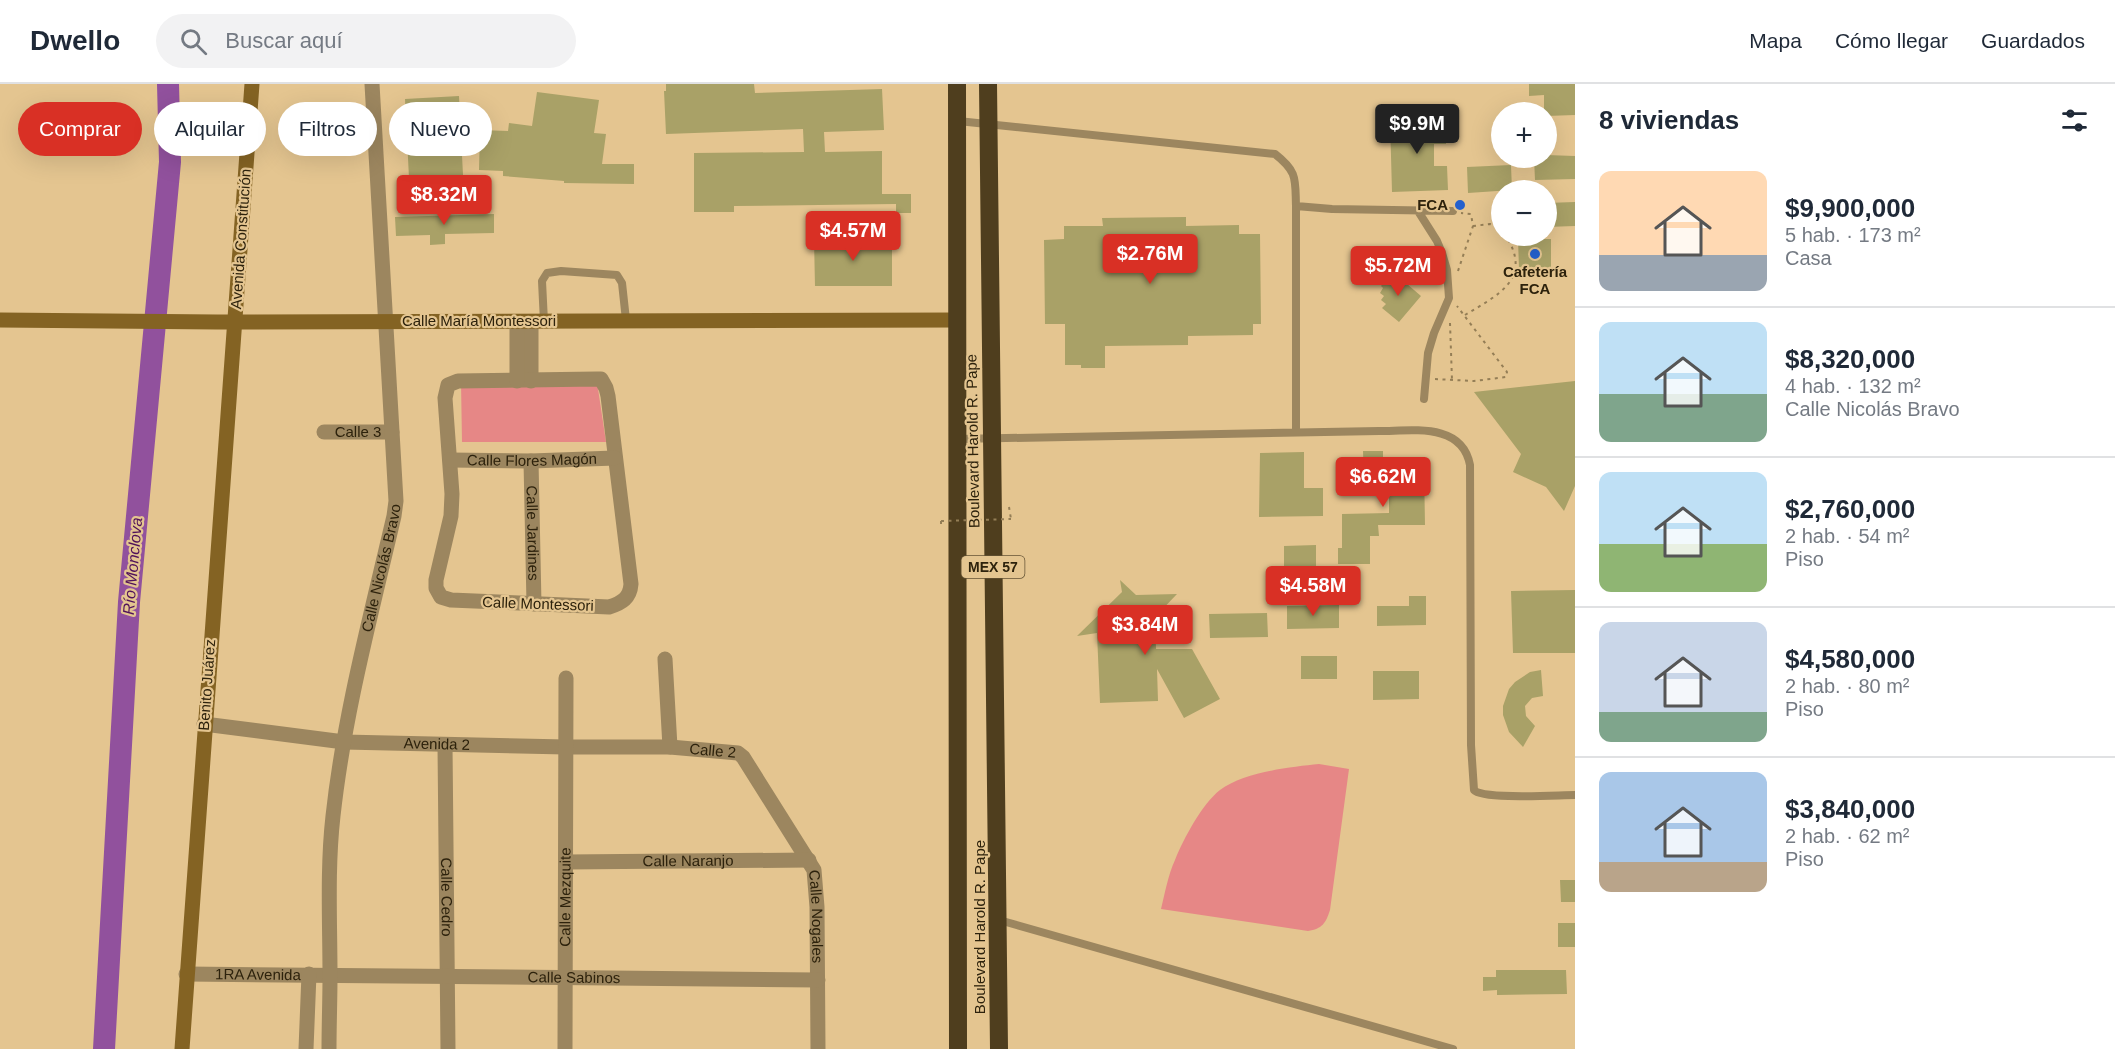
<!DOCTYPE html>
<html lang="es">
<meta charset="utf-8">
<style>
:root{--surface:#fff;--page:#f2f2f3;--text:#1f2937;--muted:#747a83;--line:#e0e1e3;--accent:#d93025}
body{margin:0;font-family:Arial,sans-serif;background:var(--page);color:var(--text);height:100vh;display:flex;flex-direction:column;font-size:22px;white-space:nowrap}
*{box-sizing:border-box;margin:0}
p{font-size:20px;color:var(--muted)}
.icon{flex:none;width:33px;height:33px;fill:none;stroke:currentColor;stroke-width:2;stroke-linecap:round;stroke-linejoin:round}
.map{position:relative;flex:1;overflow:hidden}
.details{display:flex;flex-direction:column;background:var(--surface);width:540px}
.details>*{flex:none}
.guide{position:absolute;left:18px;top:18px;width:570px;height:54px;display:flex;gap:12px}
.tools{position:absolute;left:1491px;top:18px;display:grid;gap:12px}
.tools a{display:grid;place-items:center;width:66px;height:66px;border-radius:50%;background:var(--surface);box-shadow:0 6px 24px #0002;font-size:30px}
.price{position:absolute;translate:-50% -51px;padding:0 14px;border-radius:6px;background:var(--accent);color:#fff;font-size:20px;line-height:39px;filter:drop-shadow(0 2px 3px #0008)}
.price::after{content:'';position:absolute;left:50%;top:36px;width:18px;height:14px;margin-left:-9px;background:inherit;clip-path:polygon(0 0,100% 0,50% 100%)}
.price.selected{background:#222;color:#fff}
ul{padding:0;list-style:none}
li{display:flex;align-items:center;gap:18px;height:150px;padding:0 24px}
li+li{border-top:2px solid var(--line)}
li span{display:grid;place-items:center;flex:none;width:168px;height:120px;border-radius:12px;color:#555}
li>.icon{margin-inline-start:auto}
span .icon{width:72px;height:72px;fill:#fffc;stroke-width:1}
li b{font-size:26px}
h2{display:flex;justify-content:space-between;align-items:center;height:72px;padding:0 24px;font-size:26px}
.tag{padding:0 21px;border-radius:27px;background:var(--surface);box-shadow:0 6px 24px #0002;font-size:21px;line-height:54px}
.tag.selected{background:var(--accent);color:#fff}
header{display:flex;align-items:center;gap:36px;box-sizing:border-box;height:84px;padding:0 30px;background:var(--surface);border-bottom:2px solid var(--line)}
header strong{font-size:28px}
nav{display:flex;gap:33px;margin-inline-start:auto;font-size:21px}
.search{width:420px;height:54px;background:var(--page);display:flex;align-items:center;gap:15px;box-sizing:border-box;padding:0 21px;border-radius:33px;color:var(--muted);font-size:22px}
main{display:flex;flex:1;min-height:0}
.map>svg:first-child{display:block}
</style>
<header>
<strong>Dwello</strong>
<div class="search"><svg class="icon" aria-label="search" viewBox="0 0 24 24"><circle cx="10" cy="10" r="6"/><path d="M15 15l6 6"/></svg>Buscar aquí</div>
<nav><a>Mapa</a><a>Cómo llegar</a><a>Guardados</a></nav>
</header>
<main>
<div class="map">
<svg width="1575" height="965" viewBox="0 0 1575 965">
<rect width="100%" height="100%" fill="#e4c590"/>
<path fill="#e68786" d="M461,298H597L606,358H462Z
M1319,680L1349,685L1330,826C1326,839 1322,845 1308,847L1161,825C1165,809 1168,791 1175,776C1184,754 1202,720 1220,706C1244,688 1290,683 1319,680Z"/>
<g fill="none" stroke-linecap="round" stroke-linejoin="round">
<path stroke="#91519d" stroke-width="22" d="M104,965L129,518L170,78L168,0"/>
</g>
<path fill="#a9a167" d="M666,0H754L755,9L882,5L884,46L824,48L825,68L882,67V110H911V129H896V120L734,122V128H694V69L804,68L803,45L666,50L664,7H666Z
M1529,0H1575V31L1546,32V28H1544V11L1529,12Z
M537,8L599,16L594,49L606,50L602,80H634V100L564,99V97L503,92V87L479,86L480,46L508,47L509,39L532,42Z
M459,12L463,91L409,94L405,15Z
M1445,34L1446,60H1434V82H1447L1448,106L1392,108L1390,36Z
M1546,71L1575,72V95L1535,96L1534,74H1546Z
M1511,81L1512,106L1468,109L1467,83Z
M1575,118V142L1546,143V119Z
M494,130V149L445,150V160L430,161V151L396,152L395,133Z
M1186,133V142L1239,141V150H1260L1261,240H1253V251L1188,252V261L1105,262V284H1081V281H1065V240H1045L1044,156L1064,155V142H1103L1102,134Z
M892,154V202H815L814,155Z
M1518,155H1551V184L1519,185Z
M1393,188L1421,212L1399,238L1382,224L1386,220L1381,216L1384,212L1380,209L1383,204L1381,202Z
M1575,297V402L1564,427L1546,403L1513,388L1521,370L1474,308Z
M1363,367H1383V383L1424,382L1425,441H1378L1379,452H1370V480H1338V464H1342V430L1389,429V394H1364Z
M1304,368V404H1323V432L1259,433L1260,369Z
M1316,461V484H1284V462Z
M1120,496L1136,511L1177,510L1155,533L1156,565H1192L1220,615L1184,634L1157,585L1158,617L1100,619L1097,549L1077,552L1122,508Z
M1575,506V569H1513L1511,507Z
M1409,512H1426V541L1377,542V522H1409Z
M1339,521V544L1287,545V522Z
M1267,529L1268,553L1210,554L1209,530Z
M1301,572H1337V595H1301Z
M1541,586L1543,612L1532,614L1525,622L1526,632L1535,642L1523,663L1509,648L1503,631V622L1509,605L1515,598L1530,588Z
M1373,587H1419V615L1373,616Z
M1560,796H1575V818H1561Z
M1558,839H1575V863H1558Z
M1496,886H1566L1567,910L1497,911V906L1483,907V893H1496Z"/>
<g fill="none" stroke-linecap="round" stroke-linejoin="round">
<path stroke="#947e56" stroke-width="2" stroke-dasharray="3 4.5" stroke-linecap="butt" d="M1473,142L1490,140L1502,145
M1458,187L1473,142L1471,130L1461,129
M1465,231C1498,211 1533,195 1506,152
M1450,239L1452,296
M1435,295L1474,297L1506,293L1507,288L1457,222
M1009,423L1011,435
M941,437V444"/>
<path stroke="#9c865f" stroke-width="8" d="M958,37L1275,70C1298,88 1295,95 1296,122V348
M1296,122L1332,125L1453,127
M1418,127L1437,157L1442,169L1447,186L1449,214L1434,249L1428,269L1424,315
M544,238L542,197L547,189L561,187L617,191L622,199L626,236
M958,355L1379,347C1412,347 1462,338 1470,381L1471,661L1474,706C1483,716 1557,711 1575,711
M999,836L1453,965"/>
<g stroke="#9c865f" stroke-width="15">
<path d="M531,238V297"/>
<path d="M597,295H601L606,304L608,312L631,500C630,514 622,519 609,523L451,516L441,513L436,504V496L451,432L452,410L445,314L448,301L458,297Z"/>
<path d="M517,297V238"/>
<path id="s1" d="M324,348H392"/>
<path id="s2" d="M450,376L531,377L615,374"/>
<path id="s3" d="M531,377L534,520"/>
<path d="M665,575L670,663"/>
<path id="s4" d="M204,640L344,658L566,663H670L738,669L743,673L814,786L817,823L818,965"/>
<path id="s5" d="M445,661L448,965"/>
<path id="s6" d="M566,778L809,776"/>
<path id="s7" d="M186,890L818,896"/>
<path d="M306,965L309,890"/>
<path id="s8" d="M329,965C329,941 330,916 330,892C330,839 327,785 333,732C344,631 371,531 394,432L396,417L372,0"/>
<path id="s9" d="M565,965L566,594"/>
</g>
<path stroke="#846323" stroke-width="15" d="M0,236L217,238L958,236
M182,965L252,0"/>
<path stroke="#4f3e1e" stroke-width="18" d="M957,0L958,965
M988,0L999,965"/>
<path stroke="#947e56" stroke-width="2" stroke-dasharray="3 4.5" stroke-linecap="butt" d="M941,437L1011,435"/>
</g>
<g fill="#2460cd" stroke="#e4c590" stroke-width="2">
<circle cx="1460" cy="121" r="6"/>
<circle cx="1535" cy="170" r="6"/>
</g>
<g text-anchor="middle" stroke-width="4.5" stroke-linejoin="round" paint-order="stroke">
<rect fill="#e4c590" stroke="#645334" stroke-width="1.5" x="961.5" y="472" width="63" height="22" rx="4.5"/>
<g font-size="14" font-weight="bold" fill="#2d220c">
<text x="993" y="488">MEX 57</text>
</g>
<g font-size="15" font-weight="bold" fill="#2d220c" stroke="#e4c590" text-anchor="end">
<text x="1448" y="126">FCA</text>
<text x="1535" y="193" text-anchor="middle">Cafetería<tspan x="1535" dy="17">FCA</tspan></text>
</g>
<g font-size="15" fill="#2d220c" stroke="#e4c590">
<text transform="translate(241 155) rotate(-86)" y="5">Avenida Constitución</text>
<text x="479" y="242">Calle María Montessori</text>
<text dy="5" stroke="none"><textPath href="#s1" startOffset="34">Calle 3</textPath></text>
<text transform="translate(973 357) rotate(-91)" y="5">Boulevard Harold R. Pape</text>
<text dy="5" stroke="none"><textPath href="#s2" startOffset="82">Calle Flores Magón</textPath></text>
<text dy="5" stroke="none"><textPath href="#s3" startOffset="72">Calle Jardines</textPath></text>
<text dy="5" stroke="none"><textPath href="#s8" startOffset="486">Calle Nicolás Bravo</textPath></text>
<text transform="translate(538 520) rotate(2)" y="5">Calle Montessori</text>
<text transform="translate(207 601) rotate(-86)" y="5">Benito Juárez</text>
<text dy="5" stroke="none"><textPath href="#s4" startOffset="234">Avenida 2</textPath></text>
<text dy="5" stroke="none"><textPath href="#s4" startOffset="510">Calle 2</textPath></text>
<text dy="5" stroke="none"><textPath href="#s6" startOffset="122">Calle Naranjo</textPath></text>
<text dy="5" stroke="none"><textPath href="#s5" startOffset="152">Calle Cedro</textPath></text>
<text dy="5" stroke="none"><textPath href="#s9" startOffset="152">Calle Mezquite</textPath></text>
<text dy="5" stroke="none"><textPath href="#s4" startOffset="722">Calle Nogales</textPath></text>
<text transform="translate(980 843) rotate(-90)" y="5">Boulevard Harold R. Pape</text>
<text dy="5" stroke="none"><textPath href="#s7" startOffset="72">1RA Avenida</textPath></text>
<text dy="5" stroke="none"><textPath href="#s7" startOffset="388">Calle Sabinos</textPath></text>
</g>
<g font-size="16" font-style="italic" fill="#4f115a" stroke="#e4c590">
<text transform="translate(132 482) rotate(-85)" y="6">Río Monclova</text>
</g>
</g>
</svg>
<div class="tools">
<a>+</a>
<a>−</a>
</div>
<b class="price selected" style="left:1417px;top:71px">$9.9M</b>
<b class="price" style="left:444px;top:142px">$8.32M</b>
<b class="price" style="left:853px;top:178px">$4.57M</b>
<b class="price" style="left:1150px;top:201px">$2.76M</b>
<b class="price" style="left:1398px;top:213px">$5.72M</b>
<b class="price" style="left:1383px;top:424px">$6.62M</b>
<b class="price" style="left:1313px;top:533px">$4.58M</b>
<b class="price" style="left:1145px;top:572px">$3.84M</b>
<div class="guide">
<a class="tag selected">Comprar</a>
<a class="tag">Alquilar</a>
<a class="tag">Filtros</a>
<a class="tag">Nuevo</a>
</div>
</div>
<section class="details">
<h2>8 viviendas<svg class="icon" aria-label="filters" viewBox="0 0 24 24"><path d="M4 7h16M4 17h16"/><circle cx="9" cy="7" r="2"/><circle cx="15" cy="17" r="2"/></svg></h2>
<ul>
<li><span style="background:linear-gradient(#ffd9b3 70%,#9aa5b1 0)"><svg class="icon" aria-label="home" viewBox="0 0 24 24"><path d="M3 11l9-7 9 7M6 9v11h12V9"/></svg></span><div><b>$9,900,000</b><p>5 hab. · 173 m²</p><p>Casa</p></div></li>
<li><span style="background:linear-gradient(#bfe0f5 60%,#7fa58c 0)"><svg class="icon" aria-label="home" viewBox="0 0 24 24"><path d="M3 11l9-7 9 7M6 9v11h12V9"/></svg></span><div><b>$8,320,000</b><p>4 hab. · 132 m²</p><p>Calle Nicolás Bravo</p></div></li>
<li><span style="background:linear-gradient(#bfe0f5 60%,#8fb573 0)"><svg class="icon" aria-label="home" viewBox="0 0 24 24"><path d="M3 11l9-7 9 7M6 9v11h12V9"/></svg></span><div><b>$2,760,000</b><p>2 hab. · 54 m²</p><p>Piso</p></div></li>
<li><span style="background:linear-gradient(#c9d6e8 75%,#7fa58c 0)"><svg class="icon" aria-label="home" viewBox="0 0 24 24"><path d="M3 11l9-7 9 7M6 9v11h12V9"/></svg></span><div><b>$4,580,000</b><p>2 hab. · 80 m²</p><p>Piso</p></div></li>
<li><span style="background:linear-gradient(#a9c7e8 75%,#b9a48a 0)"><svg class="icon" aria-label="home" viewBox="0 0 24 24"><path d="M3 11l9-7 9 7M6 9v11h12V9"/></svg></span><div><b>$3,840,000</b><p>2 hab. · 62 m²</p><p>Piso</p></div></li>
</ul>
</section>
</main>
